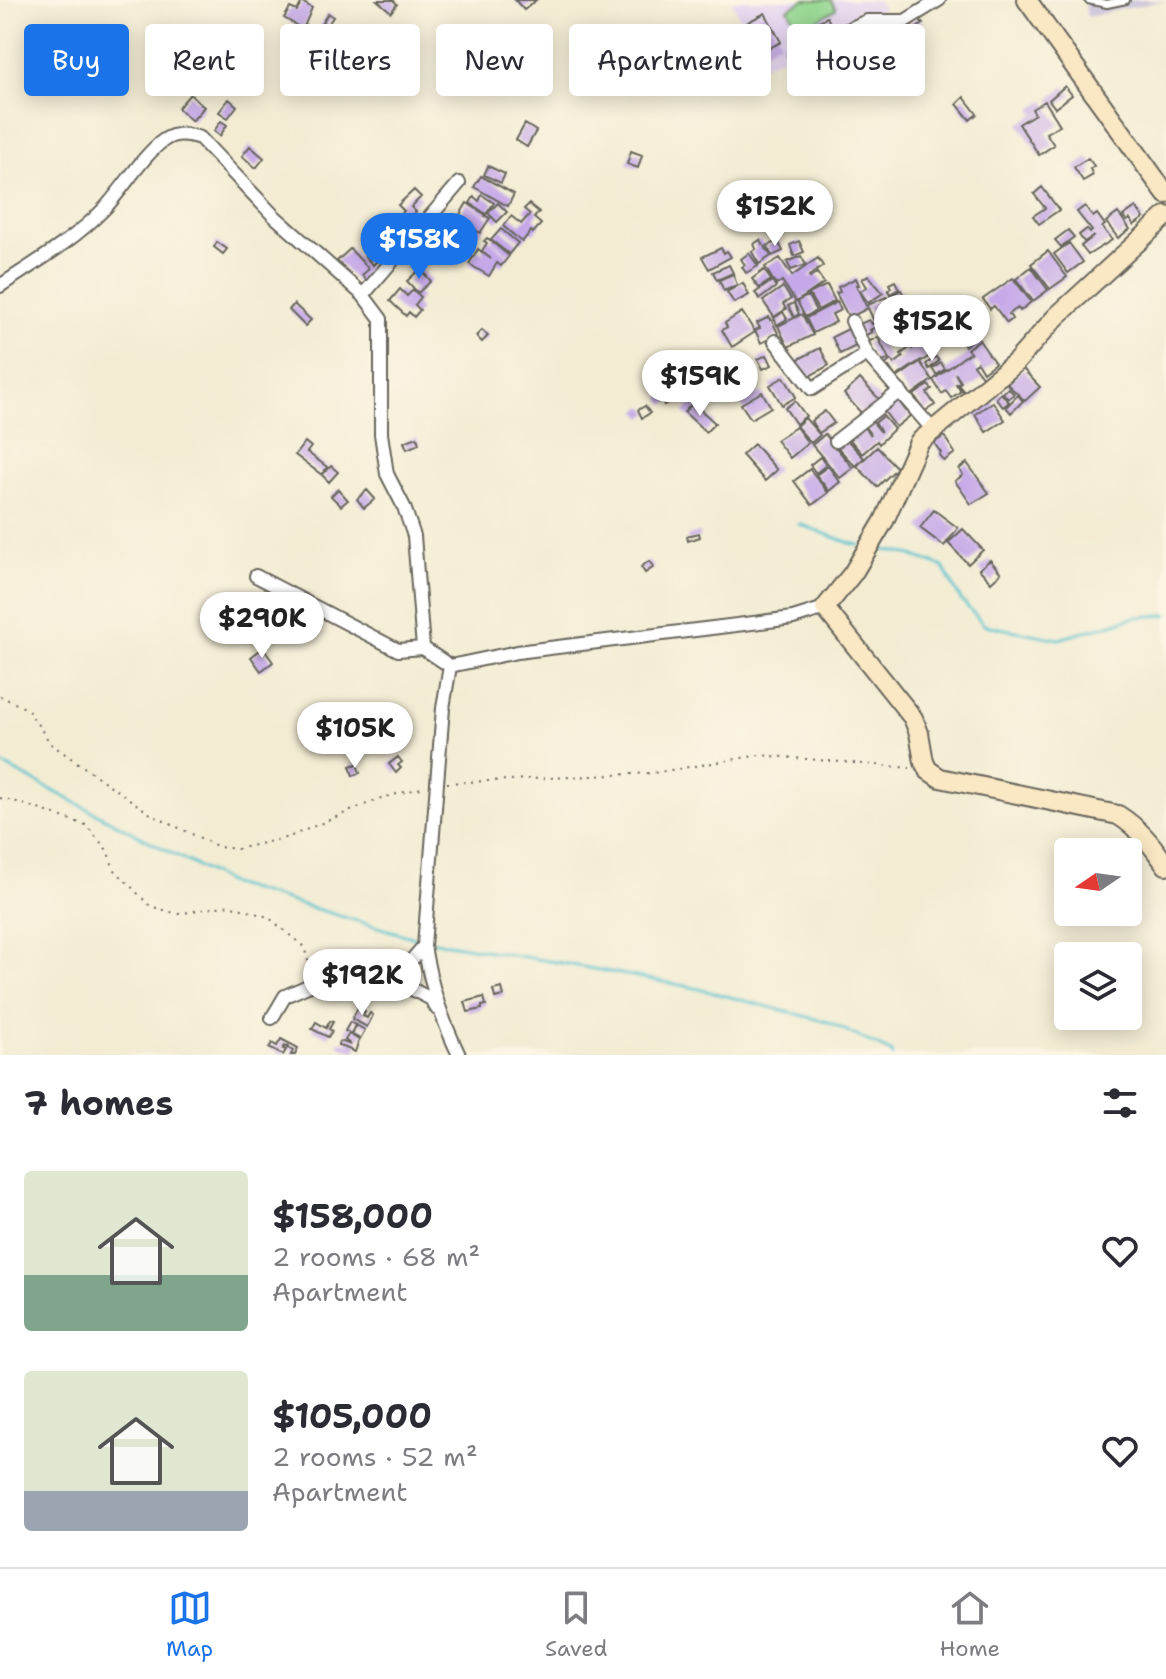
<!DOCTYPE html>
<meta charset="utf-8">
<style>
:root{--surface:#fff;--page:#f7f7f7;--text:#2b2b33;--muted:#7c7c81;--line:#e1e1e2;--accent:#1a73e8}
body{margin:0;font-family:"Shantell Sans",sans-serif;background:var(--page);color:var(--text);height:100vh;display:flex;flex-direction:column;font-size:30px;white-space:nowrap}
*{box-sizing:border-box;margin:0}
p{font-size:26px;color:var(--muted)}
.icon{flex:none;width:44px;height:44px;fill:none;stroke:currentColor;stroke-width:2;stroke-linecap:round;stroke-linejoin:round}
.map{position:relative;height:1055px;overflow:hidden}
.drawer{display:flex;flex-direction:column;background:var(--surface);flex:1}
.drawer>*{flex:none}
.hud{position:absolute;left:24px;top:24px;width:1118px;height:72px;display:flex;gap:16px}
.needle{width:52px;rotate:257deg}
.controls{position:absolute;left:1054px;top:838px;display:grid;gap:16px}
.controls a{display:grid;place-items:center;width:88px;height:88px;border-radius:8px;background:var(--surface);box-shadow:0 4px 20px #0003;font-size:40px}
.price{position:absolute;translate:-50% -68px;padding:0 18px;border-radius:28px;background:#fff;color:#222;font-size:26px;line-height:52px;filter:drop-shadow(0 2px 4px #0008)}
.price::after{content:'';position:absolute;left:50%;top:48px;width:24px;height:18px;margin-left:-12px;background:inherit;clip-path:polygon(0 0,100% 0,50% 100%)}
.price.selected{background:var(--accent);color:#fff}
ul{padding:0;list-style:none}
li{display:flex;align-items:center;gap:24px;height:200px;padding:0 24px}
li span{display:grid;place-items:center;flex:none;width:224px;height:160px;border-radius:8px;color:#555}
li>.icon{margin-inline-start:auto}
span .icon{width:96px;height:96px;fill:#fffc;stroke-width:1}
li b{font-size:34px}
h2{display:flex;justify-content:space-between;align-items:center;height:96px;padding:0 24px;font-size:34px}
.chip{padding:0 28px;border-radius:8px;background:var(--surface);box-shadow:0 4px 20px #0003;font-size:28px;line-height:72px}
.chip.selected{background:var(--accent);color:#fff}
.tabs{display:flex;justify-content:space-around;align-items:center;height:112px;border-top:2px solid var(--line);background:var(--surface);font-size:22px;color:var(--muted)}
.tabs a{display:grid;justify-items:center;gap:4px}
.tabs .selected{color:var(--accent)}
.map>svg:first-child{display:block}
</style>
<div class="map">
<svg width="1166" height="1055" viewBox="0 0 1166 1055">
<rect width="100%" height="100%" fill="#fcf5e5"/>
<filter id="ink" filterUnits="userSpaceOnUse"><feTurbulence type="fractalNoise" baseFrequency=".0125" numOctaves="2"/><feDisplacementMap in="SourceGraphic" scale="16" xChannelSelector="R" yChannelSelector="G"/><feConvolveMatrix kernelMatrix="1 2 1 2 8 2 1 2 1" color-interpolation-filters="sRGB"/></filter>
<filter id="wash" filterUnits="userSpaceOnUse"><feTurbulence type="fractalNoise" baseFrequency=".006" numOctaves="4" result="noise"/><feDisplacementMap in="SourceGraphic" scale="32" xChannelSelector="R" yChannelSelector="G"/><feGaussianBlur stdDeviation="1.8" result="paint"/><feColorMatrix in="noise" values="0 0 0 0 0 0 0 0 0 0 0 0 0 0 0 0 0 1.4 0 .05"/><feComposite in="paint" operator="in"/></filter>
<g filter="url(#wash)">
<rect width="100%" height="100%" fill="#f3ecd3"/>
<path fill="#e3d3f2" d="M731,0H877L883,9L763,66Z"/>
<path fill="#c6c0da" d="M1084,0H1165L1087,17Z"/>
<path fill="#92d68f" stroke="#577956" stroke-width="2" d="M804,0H831L836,9L800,30L788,9Z"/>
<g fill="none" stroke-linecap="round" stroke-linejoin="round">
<path stroke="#56c2cf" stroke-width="3" d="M799,524L850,543L860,545
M875,548L912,555L943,567L961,600L984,625L1059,639L1136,617L1166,615
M0,763L231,884L422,940
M430,941L567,964L691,987L828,1022L891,1052L893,1055"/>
</g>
<g id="blocks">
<path fill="#c4a8e8" d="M377,0H393L397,4L391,12Z
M515,0H536L524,10Z
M302,2L312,8L303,29L284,18L290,8L297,11Z
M328,13L333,17L325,29L320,26Z
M765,13L781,42L764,51L748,22Z
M827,17L833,29L821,36L815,23Z
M917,17L923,24L914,30L909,23Z
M834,39L838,46L833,48L836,54L823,61L816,48Z
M194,72L203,80L196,89L186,81Z
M1065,86L1072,95L1055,108L1049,100Z
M190,94L204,107L192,121L178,108Z
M964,97L977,114L970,120L957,104Z
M229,99L237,106L228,118L219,112Z
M1045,101L1060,125L1046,133L1054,145L1039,155L1019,124L1035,114L1032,109Z
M221,121L227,125L220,136L214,131Z
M525,124L536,131L527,147L516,140Z
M250,146L264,158L256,168L242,156Z
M631,151L642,155L638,168L627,164Z
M1088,158L1094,166L1090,169L1093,175L1083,181L1074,167Z
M488,166L505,174L501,183L484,175Z
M481,176L514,194L508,206L474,187Z
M1042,187L1059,210L1039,224L1033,216L1045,208L1034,194Z
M414,190L421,197L411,207L416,212L410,218L417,225L407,234L394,220L404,211L398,205Z
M482,195L494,203L486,214L470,203L474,197L479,201Z
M467,203L486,215L485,216L490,218L480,233L458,218Z
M498,203L507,212L497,222L488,213Z
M529,204L539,212L534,218L541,224L533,233L531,231L522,242L503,226L511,216L521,224L530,214L524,209Z
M1085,206L1093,217L1097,214L1105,225L1102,227L1112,240L1088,255L1081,246L1094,236L1084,242L1079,235L1087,229L1090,233L1092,231L1077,212Z
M1136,207L1144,218L1134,225L1130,219L1127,221L1123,216Z
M1118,213L1130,229L1118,238L1106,222Z
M377,220L387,230L388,229L385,225L390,220L402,233L393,241L384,232L382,234L391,245L381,255L362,234Z
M783,221L787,230L780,233L776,224Z
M501,229L518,243L509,254L491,240Z
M1068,230L1074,237L1061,247L1055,240Z
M487,238L509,256L501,266L497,263L489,276L469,264L478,249L491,259L482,251L487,243L484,241Z
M760,240L771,256L759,264L752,252L756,249L754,244Z
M778,241L783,251L772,256L767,246Z
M799,241L804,252L794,256L790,245Z
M217,242L227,249L223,254L214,247Z
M1069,243L1083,262L1068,273L1054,254Z
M441,247L449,255L440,264L433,256Z
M721,248L724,253L727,251L731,257L709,269L702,257Z
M350,249L369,269L362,275L367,281L361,286L337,261Z
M371,250L379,259L373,265L365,256Z
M1048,251L1067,277L1050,289L1031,264Z
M749,253L758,266L746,273L742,267L745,265L741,259Z
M801,256L806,265L791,270L787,262Z
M780,258L792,276L818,258L823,266L809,276L810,278L817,273L824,283L796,302L782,281L776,285L765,267Z
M729,265L733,273L717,280L713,272Z
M1031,267L1048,290L1033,301L1016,279Z
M420,269L431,281L418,293L407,281Z
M764,270L771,280L759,288L752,279Z
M733,274L737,285L724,291L719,280Z
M868,275L883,293L868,303L860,291L867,287L862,279Z
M856,278L859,285H856L866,306L886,297L893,312L895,311L887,298L901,290L909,304L907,305L910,312L890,324L885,316L874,321L868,308L849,318L836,293L840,292L838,287Z
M1013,278L1031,302L1020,311L1018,308L1009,314L1012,319L1007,323L994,306L990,309L983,299Z
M772,281L776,287L760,299L755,293Z
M895,281L899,289L890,294L888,290L891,288L889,284Z
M743,283L749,295L734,303L727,292Z
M827,285L835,301L818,310L809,294Z
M783,287L791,299L783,304L786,309L774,317L763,301Z
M400,289L407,296L413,290L421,297L415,305L420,310L414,317L409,312L406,316L390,301Z
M808,296L816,311L805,317L797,301Z
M837,302L841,310L832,314L836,322L813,333L806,318Z
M794,303L799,314L794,317L788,306Z
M294,304L311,320L305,326L289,310Z
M915,311L922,322L912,329L904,317Z
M929,311L934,318L927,323L922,316Z
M742,312L755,332L732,347L722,330L727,327L725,323Z
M783,312L787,319L777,325L774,318Z
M802,314L813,335L788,347L778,326Z
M769,317L770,320L771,319L779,335L761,343L755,330L760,328L757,323Z
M903,318L911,330L892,341L884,329Z
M869,320L872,324L877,322L878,326L870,330L872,332L862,337L857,325Z
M971,328L976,335L965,346L959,337Z
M848,329L856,346L840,354L832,337Z
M482,330L488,336L482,342L476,336Z
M878,337L889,359L877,365L866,343Z
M979,340L995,363L983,372L977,362L973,365L983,378L964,392L958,384L961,382L955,373L960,382L956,384L961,391L951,398L946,391L942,394L933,380L969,353L971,354L967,349Z
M924,341L933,354L922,361L921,360L896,377L889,367L885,370L883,367L891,360L894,364L903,357L901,354L911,347L912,349Z
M820,348L829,365L806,378L797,360Z
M767,355L772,365L763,369L758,359Z
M936,357L939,361L929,369L926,364Z
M920,362L932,380L910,396L897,378Z
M941,363L945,369L937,375L932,369Z
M1023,369L1040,387L1025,401L1007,384Z
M784,377L796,397L782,405L770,385Z
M860,379L880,400L864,416L844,394Z
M928,385L932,389L927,393L935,405L925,411L914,395Z
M1008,388L1014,394L1008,399L1003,393Z
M762,392L771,407L751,419L741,404Z
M667,393L672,400L664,405L660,398Z
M1001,393L1009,402L1003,407L996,398Z
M1018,395L1023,401L1011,413L1006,407Z
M897,399L910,416L896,427L883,410Z
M795,401L806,416L796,424L785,408Z
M993,402L1005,420L986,432L975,414Z
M693,403L715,423L706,432L684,412Z
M645,406L650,413L642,418L638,410Z
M825,411L834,423L819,433L811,421Z
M868,416L881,432L875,423L883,416L894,429L879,444L877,441L862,454L846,435L860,423L871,435L861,422Z
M805,418L820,435L811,443L796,426Z
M796,427L808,443L790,458L776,440Z
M825,434L853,468L840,478L812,445Z
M944,436L955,453L944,461L939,455L941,453L934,443Z
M417,437L419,444L407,449L404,442Z
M846,439L864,458L855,466L837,447Z
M305,442L311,447L307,452L327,467L322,475L295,455Z
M754,444L777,470L765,481L742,455Z
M877,447L897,468L877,487L857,466Z
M820,457L826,465L816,473L810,465Z
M967,463L989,493L971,504L955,481L963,475L959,469Z
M331,466L338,472L329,482L322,475Z
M828,466L840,482L829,491L816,475Z
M810,469L828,493L812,505L794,481Z
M338,489L348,500L341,506L331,496Z
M367,490L375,499L364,508L357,499Z
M934,510L958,528L944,546L920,528Z
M963,529L983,550L968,564L948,543Z
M699,533L700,537L688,541L687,536Z
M990,560L1001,573L991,582L979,569Z
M649,561L654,567L645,573L641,567Z
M263,648L273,662L261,671L251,657Z
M344,720L351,729L334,741L328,733Z
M398,757L402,762L398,765L401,768L396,773L389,764Z
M357,764L360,773L353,776L350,766Z
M502,988L504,996L495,998L493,990Z
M484,997L486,1005L482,1006V1009L468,1012L465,1002Z
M360,1004L365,1006L362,1011L365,1012L363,1016L367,1018L370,1013L373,1015L367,1027L352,1019Z
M330,1021L333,1022L329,1029L332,1031L328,1037L312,1029L316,1022L326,1028Z
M350,1022L355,1025L351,1034L345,1031Z
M356,1025L365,1030L360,1039L352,1035Z
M349,1034L359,1040L355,1052L338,1045L340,1041L351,1045L345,1040Z
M281,1039L298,1048L295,1055H291L293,1051L288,1048L289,1045L287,1048L285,1046L283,1049L286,1050L283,1055L269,1048L272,1043L277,1046Z"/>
</g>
</g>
<g filter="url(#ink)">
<use href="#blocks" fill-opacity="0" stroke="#67655c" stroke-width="2"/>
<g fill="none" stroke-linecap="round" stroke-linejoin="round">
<g stroke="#67655c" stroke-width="10">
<path id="lane" d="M1088,0L1107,4L1126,0"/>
</g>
<g stroke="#67655c" stroke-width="16">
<path id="street" d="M794,54L867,21H905L939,0
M0,286C36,262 74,240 104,209C122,190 144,154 164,140C176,132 187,134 200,138L273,215L363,295L381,319V434L387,474L404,507L414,536L423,648L450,666L517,652L793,618L825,608
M363,295L459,183
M852,321L867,354L933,430
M775,341L812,389L867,354
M836,441L900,391
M256,576L398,650L423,648
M450,666L443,708L424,946C431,987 441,1017 459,1055
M394,980L431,999L437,1009
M272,1018L285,996L310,985L394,980L424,946"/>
</g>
<g stroke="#67655c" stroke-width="22">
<path id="secondary" d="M1027,0L1166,194
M1166,216L1056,317L1016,362L919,442L884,521L853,573L825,608L913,718L919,733L924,762L928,770L940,778L1118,815C1139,828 1152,845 1166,865"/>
</g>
<path stroke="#67655c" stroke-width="2" stroke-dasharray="2 6" stroke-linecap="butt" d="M0,696L27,709L51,744L152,815L219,847L237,849L289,837L381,798L425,787
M447,783L653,773L760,755L910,768
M0,798L17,802L86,825L107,850L114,869L150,906L178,914L229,905L268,917L304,947L312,974"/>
<use href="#lane" stroke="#fff" stroke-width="6"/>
<use href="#street" stroke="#fff" stroke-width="12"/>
<use href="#secondary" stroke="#fae7c3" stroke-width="18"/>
</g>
</g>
</svg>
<div class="controls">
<a><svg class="needle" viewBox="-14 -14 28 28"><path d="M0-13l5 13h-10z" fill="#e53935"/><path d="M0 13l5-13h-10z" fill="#7c7c81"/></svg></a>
<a><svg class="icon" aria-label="layers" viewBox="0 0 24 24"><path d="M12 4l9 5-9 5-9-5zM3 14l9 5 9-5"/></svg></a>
</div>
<b class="price" style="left:775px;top:248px">$152K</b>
<b class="price selected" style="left:419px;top:281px">$158K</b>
<b class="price" style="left:932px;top:363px">$152K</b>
<b class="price" style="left:700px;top:418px">$159K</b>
<b class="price" style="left:262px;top:660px">$290K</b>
<b class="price" style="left:355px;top:770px">$105K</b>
<b class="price" style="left:362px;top:1017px">$192K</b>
<div class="hud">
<a class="chip selected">Buy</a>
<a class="chip">Rent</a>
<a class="chip">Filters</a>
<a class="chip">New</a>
<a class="chip">Apartment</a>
<a class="chip">House</a>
</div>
</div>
<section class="drawer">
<h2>7 homes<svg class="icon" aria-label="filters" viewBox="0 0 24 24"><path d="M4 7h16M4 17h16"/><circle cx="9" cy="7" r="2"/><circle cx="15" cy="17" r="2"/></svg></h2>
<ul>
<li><span style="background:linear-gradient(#dfe7d0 65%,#7fa58c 0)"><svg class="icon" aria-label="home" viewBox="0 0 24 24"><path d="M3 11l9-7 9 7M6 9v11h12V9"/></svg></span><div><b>$158,000</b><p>2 rooms · 68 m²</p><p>Apartment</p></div><svg class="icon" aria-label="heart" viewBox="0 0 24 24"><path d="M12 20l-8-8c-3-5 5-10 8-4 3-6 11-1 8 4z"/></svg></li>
<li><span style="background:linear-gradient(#dfe7d0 75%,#9aa5b1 0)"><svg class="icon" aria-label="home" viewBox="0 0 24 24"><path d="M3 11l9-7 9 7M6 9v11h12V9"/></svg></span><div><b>$105,000</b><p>2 rooms · 52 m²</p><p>Apartment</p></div><svg class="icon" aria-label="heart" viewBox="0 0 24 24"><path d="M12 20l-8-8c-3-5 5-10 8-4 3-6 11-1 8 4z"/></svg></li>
</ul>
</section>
<nav class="tabs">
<a class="selected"><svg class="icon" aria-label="map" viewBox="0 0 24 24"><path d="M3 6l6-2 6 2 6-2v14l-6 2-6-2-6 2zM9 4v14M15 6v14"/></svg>Map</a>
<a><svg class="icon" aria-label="saved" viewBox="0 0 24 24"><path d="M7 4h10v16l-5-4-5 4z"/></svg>Saved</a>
<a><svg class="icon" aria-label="home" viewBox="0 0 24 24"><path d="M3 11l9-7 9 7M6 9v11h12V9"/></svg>Home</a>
</nav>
